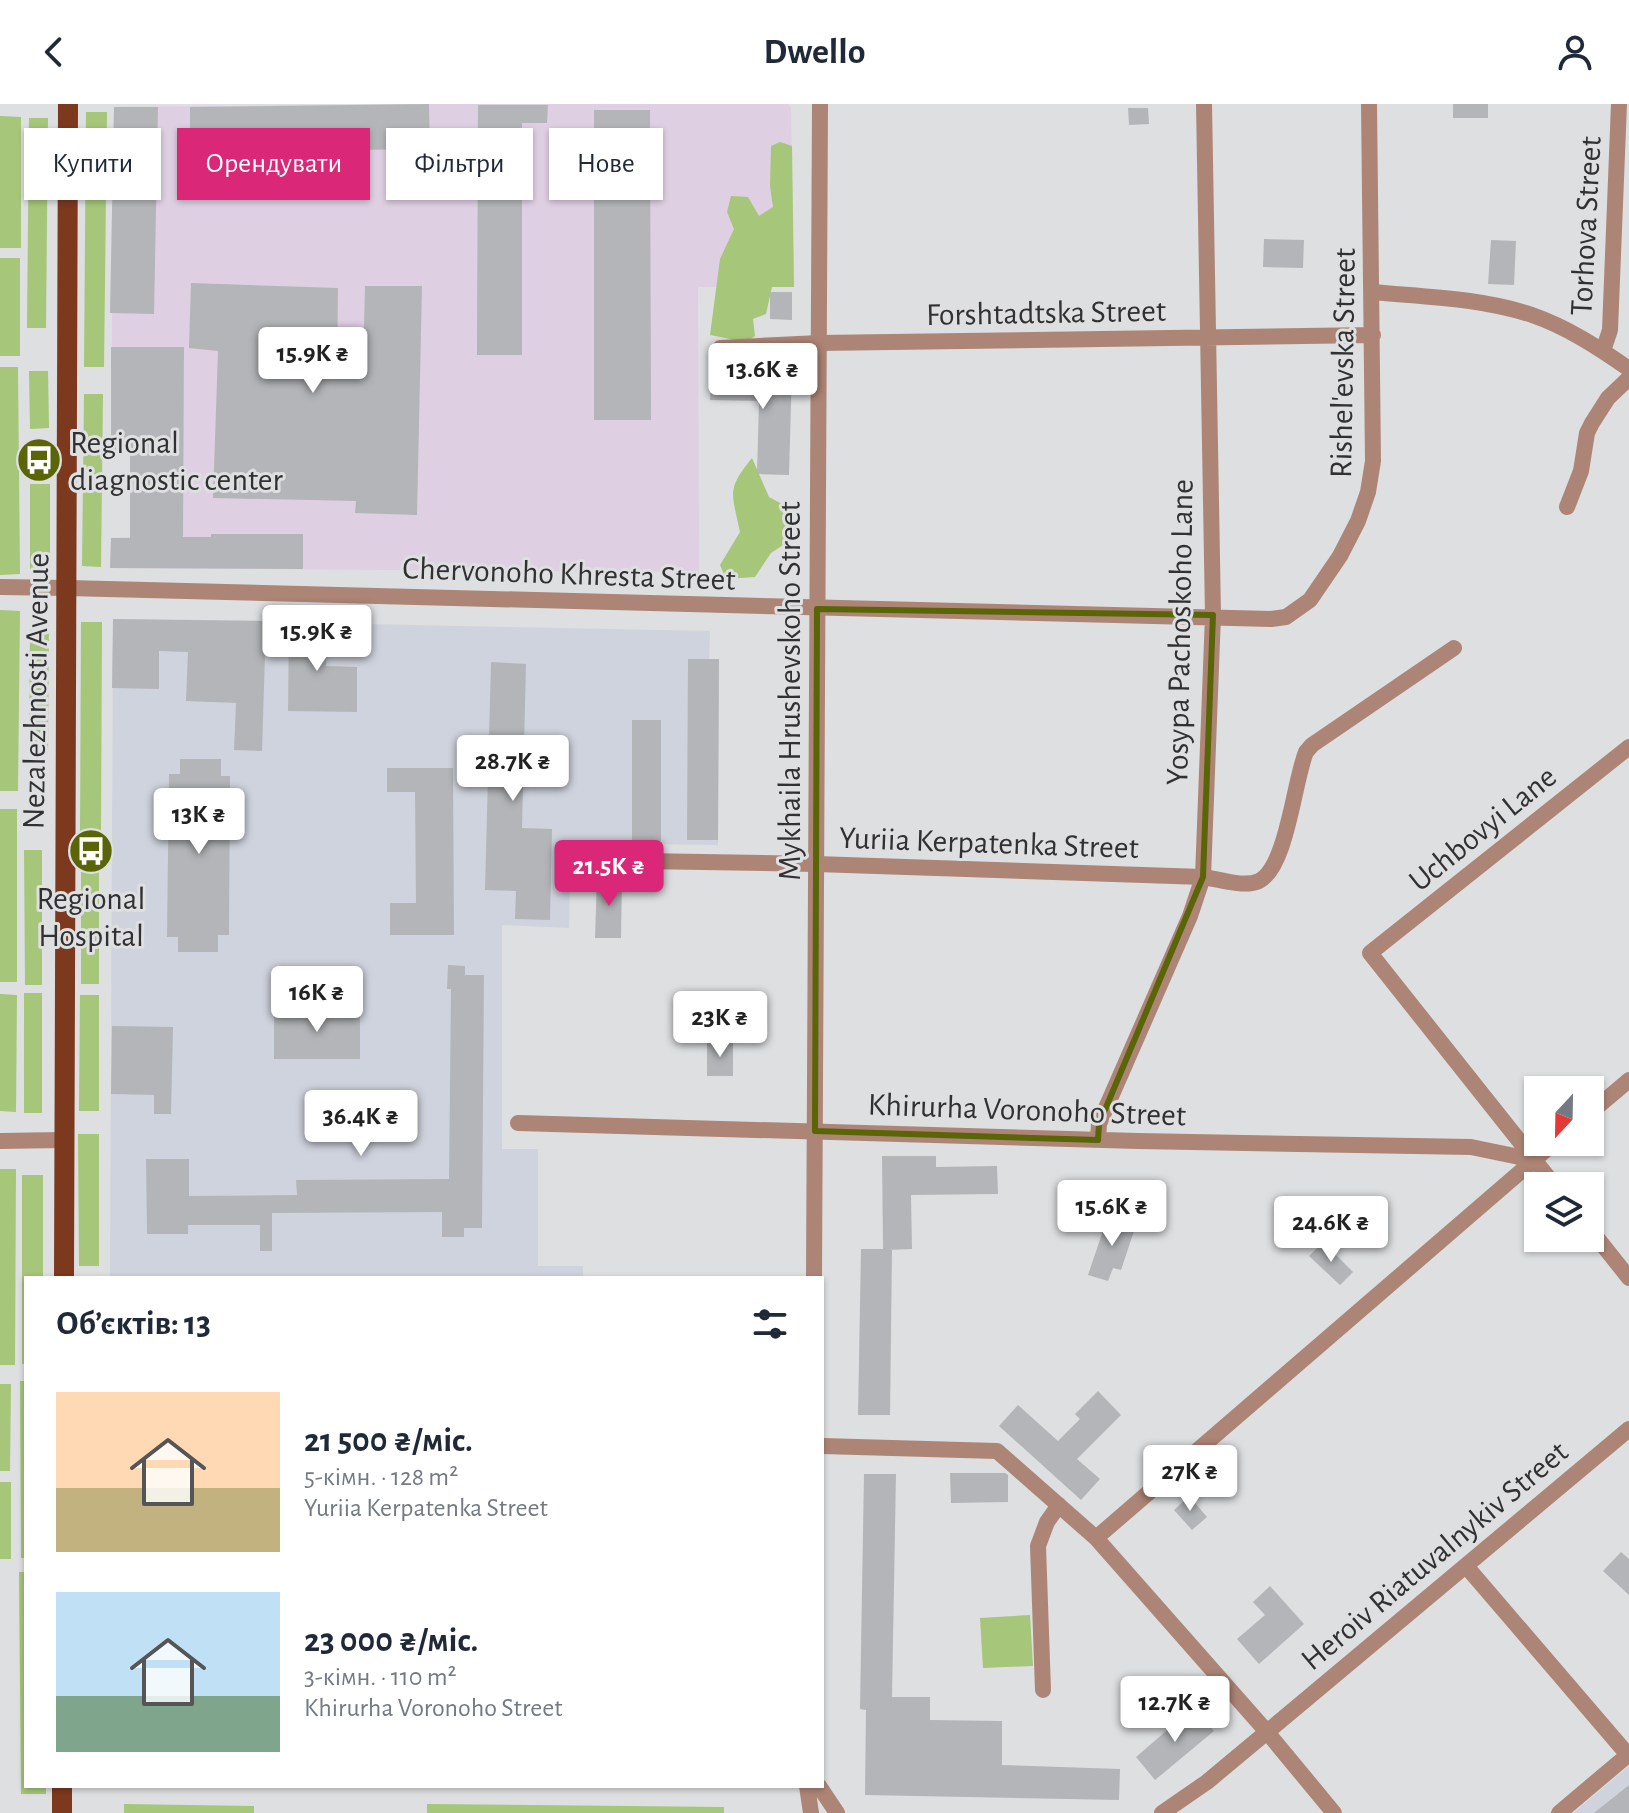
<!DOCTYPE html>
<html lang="uk">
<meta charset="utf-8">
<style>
:root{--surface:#fff;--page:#f6f6f7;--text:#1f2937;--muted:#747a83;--accent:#db2777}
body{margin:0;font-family:"Alegreya Sans",sans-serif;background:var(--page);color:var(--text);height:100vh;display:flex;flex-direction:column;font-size:30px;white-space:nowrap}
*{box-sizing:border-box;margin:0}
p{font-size:26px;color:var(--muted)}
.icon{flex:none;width:44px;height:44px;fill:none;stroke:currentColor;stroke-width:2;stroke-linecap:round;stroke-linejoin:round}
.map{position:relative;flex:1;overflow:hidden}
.sheet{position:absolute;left:24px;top:1172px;width:800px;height:512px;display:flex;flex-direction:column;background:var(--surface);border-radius:0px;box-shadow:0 2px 6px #0004}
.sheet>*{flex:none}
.guide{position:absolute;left:24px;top:24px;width:800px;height:72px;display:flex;gap:16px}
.needle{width:52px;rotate:202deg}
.tools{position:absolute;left:1524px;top:972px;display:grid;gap:16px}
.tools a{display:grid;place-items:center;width:80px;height:80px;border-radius:0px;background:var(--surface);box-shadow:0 2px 6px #0004;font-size:40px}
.price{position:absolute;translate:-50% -68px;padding:0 18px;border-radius:8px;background:#fff;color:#222;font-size:26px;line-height:52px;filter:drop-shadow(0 2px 4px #0008)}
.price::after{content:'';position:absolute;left:50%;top:48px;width:24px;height:18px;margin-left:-12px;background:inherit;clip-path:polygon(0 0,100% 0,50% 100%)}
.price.selected{background:var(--accent);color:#fff}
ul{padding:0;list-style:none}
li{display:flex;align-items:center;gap:24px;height:200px;padding:0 32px}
li span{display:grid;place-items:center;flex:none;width:224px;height:160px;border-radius:0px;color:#555}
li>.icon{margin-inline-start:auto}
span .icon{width:96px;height:96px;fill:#fffc;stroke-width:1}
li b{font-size:34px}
h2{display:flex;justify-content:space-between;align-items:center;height:96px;padding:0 32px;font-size:34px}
.tag{padding:0 28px;border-radius:0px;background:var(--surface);box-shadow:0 2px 6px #0004;font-size:28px;line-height:72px}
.tag.selected{background:var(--accent);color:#fff}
header{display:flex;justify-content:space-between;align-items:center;height:104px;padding:0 32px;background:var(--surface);font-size:36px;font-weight:600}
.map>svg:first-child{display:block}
</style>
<header><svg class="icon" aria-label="back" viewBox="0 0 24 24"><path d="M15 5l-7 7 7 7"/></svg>Dwello<svg class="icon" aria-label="person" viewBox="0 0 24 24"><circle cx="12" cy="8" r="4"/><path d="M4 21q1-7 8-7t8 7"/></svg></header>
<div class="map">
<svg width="1629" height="1709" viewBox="0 0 1629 1709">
<rect width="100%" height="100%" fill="#dedfe1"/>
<path fill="#cfd3dd" d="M113,515L710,527L709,555H719L718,741L571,739L569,824L502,821V1045H538V1162H583V1174H110Z
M1629,1662V1709H1573Z"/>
<path fill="#decfe2" d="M429,0H788L791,4L794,183H698L699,468L110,464L111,434L130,433V346H111L114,3Z"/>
<path fill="#a6c679" d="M86,8H107L104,263H84Z
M0,12L21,13V144H0Z
M29,14H48L46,224H27Z
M780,38L792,42L794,183H772L766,210L753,215L755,232L746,238L710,231L720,155L734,125L727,108L731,92L748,93L759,112L773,103L770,82L771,42Z
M0,154H20V252H0Z
M0,263H18L20,470L0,471Z
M29,267H48L49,324L30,325Z
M84,290H103L101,463L82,462Z
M752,354L769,393L782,400L788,417L789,428L786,439L771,449L755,473L726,475L720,461L740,428C732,389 726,386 752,354Z
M30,380H50V465H30Z
M0,506L20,507L18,687H0Z
M81,518H102L101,729H80Z
M30,519H49L48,649H29Z
M0,705H17V878H0Z
M24,746H42V881H25Z
M81,768H99V880H81Z
M24,889H42V1009H24Z
M0,890L17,891L16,1008L0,1007Z
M80,891H99V1007H79Z
M78,1030H99V1162H79Z
M0,1065H16L15,1261H0Z
M22,1071H43V1174H26V1260H22Z
M20,1277H26V1454H21Z
M0,1280H11L10,1367H0Z
M0,1378H11V1455H0Z
M19,1468H26V1682H46V1690H21Z
M1030,1511L1033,1562L983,1564L980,1514Z
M124,1700L254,1702V1709H124Z
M427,1700L724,1703V1709H427Z"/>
<path fill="#b4b5b8" d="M429,0L430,45L190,48V3Z
M1453,0H1488V14H1453Z
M478,1H548L547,19H522V251H477Z
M114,3H158L154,210L110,209Z
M1128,4H1148L1149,20L1129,21Z
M594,6H650L651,316H594Z
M1264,135L1304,136L1303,164L1263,163Z
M1491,136L1516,137L1514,181L1488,180Z
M191,179L338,184L337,263L363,264L365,182H422L417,411L355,409L356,397L213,394L218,247L189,244Z
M770,188H792V216L770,215Z
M111,243H184L183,433H211V430H303V465L110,464L111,434H130V345L111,346Z
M760,264L792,265L789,371L757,370L759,297L710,296L711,266L760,268Z
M113,515L266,517L262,647L234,646L236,599L186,597L188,548L159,547V585L112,584Z
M289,517L327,518L326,562L357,563V608L288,607Z
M688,555H719L718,736H687Z
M491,558L526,560L522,724L552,725L550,816L515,815L516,787L485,786Z
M632,616H661V737H632Z
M180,655H221V672H230L229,831H218V848H178V833H167L169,670H180Z
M387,664H453L454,831H390V799H416L415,688H387Z
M597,773L622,774L621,834H595Z
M448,861L465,862V871H484L482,1124H464V1133H442V1108L272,1109V1147H260V1121H188V1130H147L146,1055H189V1092L297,1091L296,1076L449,1075L451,885H447Z
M274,906H360V955H274Z
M112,922L173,923L171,1010H154V991L111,990Z
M707,938H733V972H707Z
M882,1052H936V1063L997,1062L998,1090L911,1091L912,1145L887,1146H892L890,1311H858L861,1145H883Z
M1108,1112L1136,1121L1121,1166L1113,1164L1108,1177L1088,1171Z
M1323,1138L1353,1168L1340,1181L1309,1152Z
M1098,1287L1121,1311L1077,1355L1100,1375L1081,1396L999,1322L1018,1301L1058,1337L1080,1315L1075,1310Z
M950,1369H1005L1008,1371V1398L951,1399Z
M864,1370H896L892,1593H930V1616L1002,1617V1661L1120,1665L1119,1696L865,1691L866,1606L860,1605Z
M1189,1392L1207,1413L1192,1426L1174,1406Z
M1621,1448L1629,1455V1491L1603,1467Z
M1270,1482L1304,1520L1259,1560L1237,1535L1265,1511L1253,1498Z
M1194,1603L1214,1627L1155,1676L1136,1653Z
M1629,1681V1709H1594Z"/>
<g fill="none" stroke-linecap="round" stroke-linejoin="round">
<path stroke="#ad8576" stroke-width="16" d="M1373,188C1426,193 1481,194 1532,211C1567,223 1599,244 1629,265
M720,244L819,239L1373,231
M1603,247L1610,226L1619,0
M1567,403L1581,367L1587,329L1592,319L1608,294L1629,274
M67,484L1271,515L1286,513L1310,496L1340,452L1358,417L1368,388L1373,357L1369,0
M581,756L816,760L1203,773C1219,775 1244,784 1259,777C1287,763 1294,677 1306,648L1312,641L1454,544
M1590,1009L1629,976
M518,1019L1138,1037L1471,1043L1534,1056
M1098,1036L1099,1020L1190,812L1203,773L1213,511L1204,0
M0,1037L62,1036
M1555,1082L1370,849L1629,643
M1590,1125L1629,1174
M822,1342L997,1347L1096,1434L1267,1628L1334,1709
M1096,1434L1555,1038
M1466,1462L1628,1651
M1043,1586L1038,1442L1047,1418L1059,1401
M1559,1709L1629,1650"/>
<path stroke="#ad8576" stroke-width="16" d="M0,483L67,484
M814,1174L820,0
M807,1682L811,1709
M819,1682L837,1709
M1162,1709L1207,1678L1267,1628L1629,1325"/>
<path stroke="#7c391e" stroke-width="20" d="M64,1174L68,0
M62,1682V1709"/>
</g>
<path fill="none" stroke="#596507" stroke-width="6" stroke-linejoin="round" d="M817,505L1213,511L1203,773L1099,1020L1098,1036L815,1027Z"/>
<defs>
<g id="bus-disc" transform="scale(2.3)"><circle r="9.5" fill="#596507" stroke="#dedfe1"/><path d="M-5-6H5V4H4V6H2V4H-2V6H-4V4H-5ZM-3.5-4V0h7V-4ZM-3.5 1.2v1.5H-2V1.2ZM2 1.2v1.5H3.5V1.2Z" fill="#fff"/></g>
</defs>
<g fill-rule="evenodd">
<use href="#bus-disc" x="39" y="356"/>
<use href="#bus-disc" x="91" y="747"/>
</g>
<g text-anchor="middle" stroke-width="6" stroke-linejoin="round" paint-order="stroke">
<g font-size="32" fill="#313132" stroke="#dedfe1">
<text transform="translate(1585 122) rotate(-87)" y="11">Torhova Street</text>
<text transform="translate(1046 208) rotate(-1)" y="11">Forshtadtska Street</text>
<text transform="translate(1342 259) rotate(-89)" y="11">Rishel'evska Street</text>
<text transform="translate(569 469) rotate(2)" y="11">Chervonoho Khresta Street</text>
<text transform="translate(1179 528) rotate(-89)" y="11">Yosypa Pachoskoho Lane</text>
<text transform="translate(35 587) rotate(-89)" y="11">Nezalezhnosti Avenue</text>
<text transform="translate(789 587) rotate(-90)" y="11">Mykhaila Hrushevskoho Street</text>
<text transform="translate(1482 724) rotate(-39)" y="11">Uchbovyi Lane</text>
<text transform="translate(989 738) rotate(2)" y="11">Yuriia Kerpatenka Street</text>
<text transform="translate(1027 1005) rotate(2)" y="11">Khirurha Voronoho Street</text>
<text transform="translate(1434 1451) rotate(-40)" y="11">Heroiv Riatuvalnykiv Street</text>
</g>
<g font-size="32" fill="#313132" stroke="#dedfe1" text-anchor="start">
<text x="70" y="349">Regional<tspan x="70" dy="37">diagnostic center</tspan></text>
<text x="91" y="805" text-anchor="middle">Regional<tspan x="91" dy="37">Hospital</tspan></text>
</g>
</g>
</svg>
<div class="tools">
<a><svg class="needle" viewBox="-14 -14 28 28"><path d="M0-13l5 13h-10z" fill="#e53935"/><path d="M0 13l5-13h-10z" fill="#747a83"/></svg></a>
<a><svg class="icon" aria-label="layers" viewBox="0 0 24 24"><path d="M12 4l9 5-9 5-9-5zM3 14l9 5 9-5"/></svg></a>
</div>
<b class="price" style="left:313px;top:291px">15.9K ₴</b>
<b class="price" style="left:763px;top:307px">13.6K ₴</b>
<b class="price" style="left:317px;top:569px">15.9K ₴</b>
<b class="price" style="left:513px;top:699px">28.7K ₴</b>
<b class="price" style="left:199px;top:752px">13K ₴</b>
<b class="price selected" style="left:609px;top:804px">21.5K ₴</b>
<b class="price" style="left:317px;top:930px">16K ₴</b>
<b class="price" style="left:720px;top:955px">23K ₴</b>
<b class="price" style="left:361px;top:1054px">36.4K ₴</b>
<b class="price" style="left:1112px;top:1144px">15.6K ₴</b>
<b class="price" style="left:1331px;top:1160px">24.6K ₴</b>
<b class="price" style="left:1190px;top:1409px">27K ₴</b>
<b class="price" style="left:1175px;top:1640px">12.7K ₴</b>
<div class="guide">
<a class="tag">Купити</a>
<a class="tag selected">Орендувати</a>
<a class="tag">Фільтри</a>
<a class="tag">Нове</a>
</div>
<section class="sheet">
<h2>Об’єктів: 13<svg class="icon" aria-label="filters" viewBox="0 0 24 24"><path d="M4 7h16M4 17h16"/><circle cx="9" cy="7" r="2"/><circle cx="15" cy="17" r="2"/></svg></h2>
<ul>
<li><span style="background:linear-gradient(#ffd9b3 60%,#c2b280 0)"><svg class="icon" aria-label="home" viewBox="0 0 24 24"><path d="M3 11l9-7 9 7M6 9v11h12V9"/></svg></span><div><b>21 500 ₴/міс.</b><p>5-кімн. · 128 m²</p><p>Yuriia Kerpatenka Street</p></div></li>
<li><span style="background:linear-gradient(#bfe0f5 65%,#7fa58c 0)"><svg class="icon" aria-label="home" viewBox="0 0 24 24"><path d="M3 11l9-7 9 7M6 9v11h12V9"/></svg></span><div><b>23 000 ₴/міс.</b><p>3-кімн. · 110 m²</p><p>Khirurha Voronoho Street</p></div></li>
</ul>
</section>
</div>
